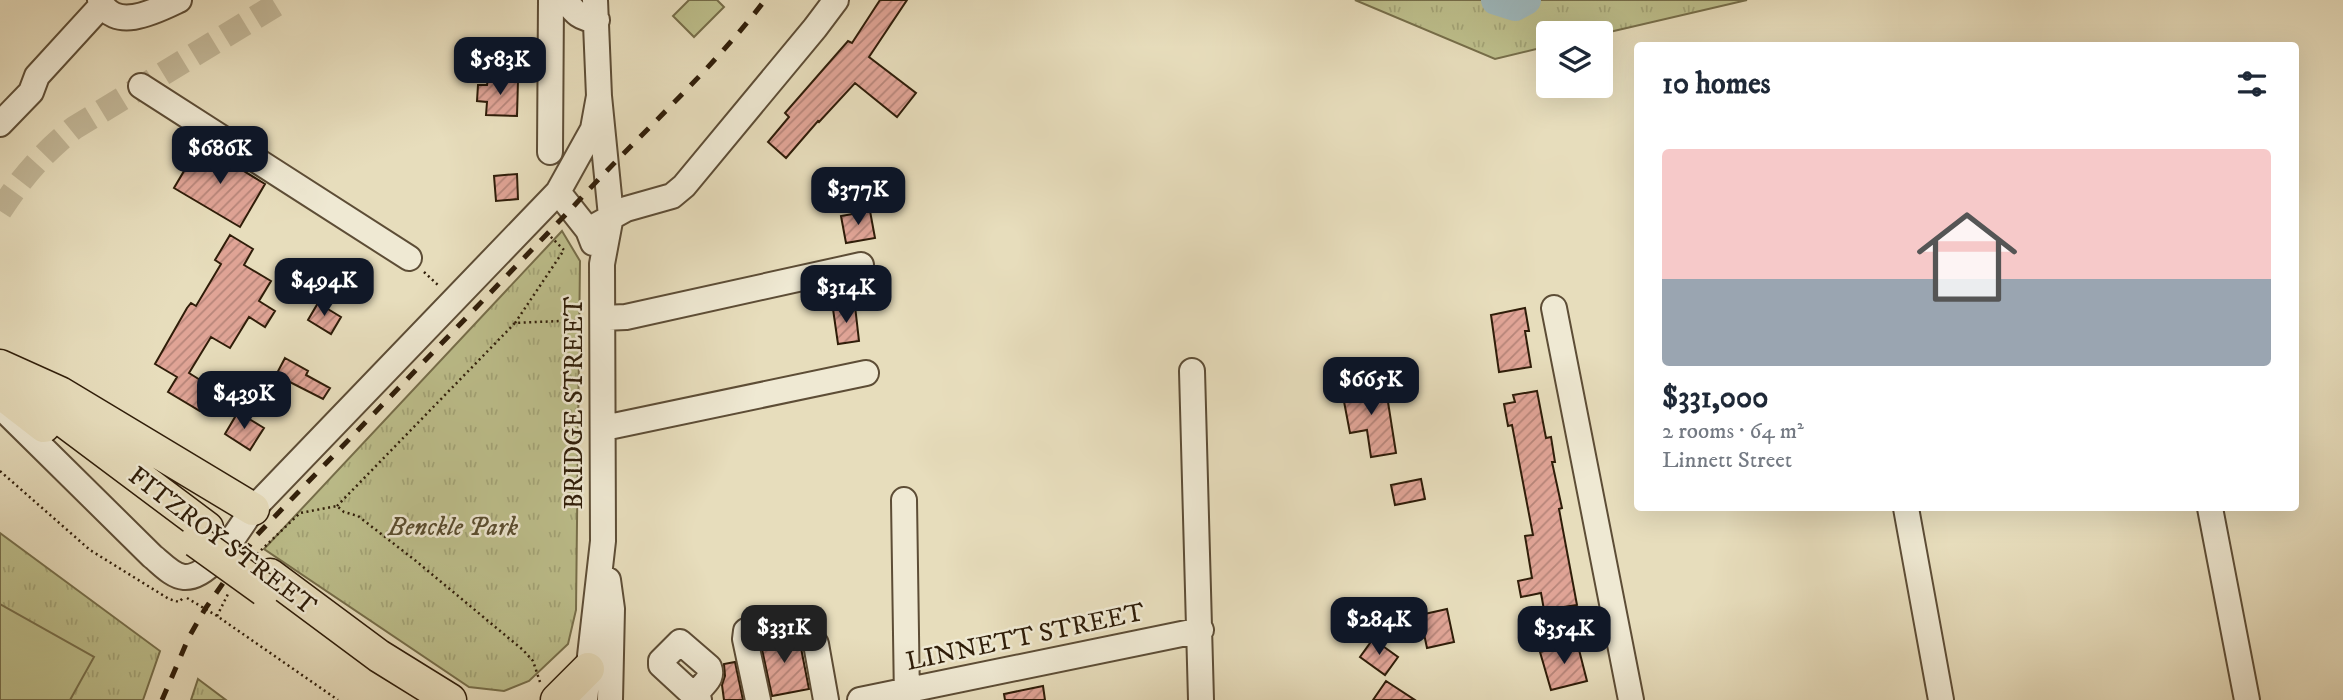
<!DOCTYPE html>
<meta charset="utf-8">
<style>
:root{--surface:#fff;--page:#f6f6f7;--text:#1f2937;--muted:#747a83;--accent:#111827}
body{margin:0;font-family:"IM FELL DW Pica",serif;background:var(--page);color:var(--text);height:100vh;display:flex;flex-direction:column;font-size:26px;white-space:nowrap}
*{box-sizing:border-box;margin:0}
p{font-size:23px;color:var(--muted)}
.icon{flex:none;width:38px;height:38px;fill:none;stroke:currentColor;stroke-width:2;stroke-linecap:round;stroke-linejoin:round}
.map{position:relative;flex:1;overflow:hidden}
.side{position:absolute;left:1634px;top:42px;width:665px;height:469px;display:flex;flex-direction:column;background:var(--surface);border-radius:7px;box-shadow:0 7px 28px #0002}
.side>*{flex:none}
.fabs{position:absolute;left:1536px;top:21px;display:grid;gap:14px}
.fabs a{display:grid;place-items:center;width:77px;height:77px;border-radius:7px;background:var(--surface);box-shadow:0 7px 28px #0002;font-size:35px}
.price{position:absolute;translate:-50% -60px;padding:0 16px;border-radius:14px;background:var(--accent);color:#fff;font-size:23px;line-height:46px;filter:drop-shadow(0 2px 4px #0008)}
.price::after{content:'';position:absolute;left:50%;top:42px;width:21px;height:16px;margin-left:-10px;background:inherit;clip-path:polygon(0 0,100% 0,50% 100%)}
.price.active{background:#222;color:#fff}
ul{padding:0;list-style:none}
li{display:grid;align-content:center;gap:14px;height:371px;padding:0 28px}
li span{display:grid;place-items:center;height:217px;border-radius:7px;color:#555}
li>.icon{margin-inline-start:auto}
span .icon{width:126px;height:126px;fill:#fffc;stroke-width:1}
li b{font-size:30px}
h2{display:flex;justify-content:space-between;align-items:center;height:84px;padding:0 28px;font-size:30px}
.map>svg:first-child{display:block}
</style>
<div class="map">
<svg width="2343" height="700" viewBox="0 0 2343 700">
<defs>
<pattern id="park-tufts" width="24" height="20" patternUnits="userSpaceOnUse" patternTransform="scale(1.75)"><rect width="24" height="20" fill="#bdbf8c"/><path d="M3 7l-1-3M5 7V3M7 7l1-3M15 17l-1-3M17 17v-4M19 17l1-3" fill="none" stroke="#a3a477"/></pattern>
<pattern id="building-hatch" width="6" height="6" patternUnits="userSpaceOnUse" patternTransform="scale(1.75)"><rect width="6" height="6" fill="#e0a496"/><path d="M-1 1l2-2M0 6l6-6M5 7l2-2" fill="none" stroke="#b68579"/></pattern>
</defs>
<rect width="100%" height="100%" fill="#e7ddbc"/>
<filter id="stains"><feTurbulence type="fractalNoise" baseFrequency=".00286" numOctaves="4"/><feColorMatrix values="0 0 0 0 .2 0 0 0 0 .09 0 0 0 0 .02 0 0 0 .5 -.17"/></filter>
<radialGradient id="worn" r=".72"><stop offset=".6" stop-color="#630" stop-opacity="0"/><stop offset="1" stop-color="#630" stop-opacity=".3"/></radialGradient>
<path fill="url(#park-tufts)" stroke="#766e4a" stroke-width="2" d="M1355,0H1747L1601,34L1549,33V46L1495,59Z
M562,231L580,261L576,610L568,644L529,681L504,691L469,687L264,549Z
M0,533L160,651L143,700H0Z
M198,679L226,700H191Z"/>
<path fill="#bdbf8c" stroke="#766e4a" stroke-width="2" d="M689,0H717L724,7L694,37L673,16Z
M0,604L94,657L70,700H0Z"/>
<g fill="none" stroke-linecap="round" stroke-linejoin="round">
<path stroke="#9db8bd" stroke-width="30" d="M1496,0L1515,6L1526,0"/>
</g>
<path fill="url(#building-hatch)" stroke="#2f1d09" stroke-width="2" d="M880,0H907L869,57L916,93L897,117L855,83L819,122L818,121L786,158L768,142L789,117L785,113L848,41L852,43Z
M488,79L518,80L517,116L486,115L487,102L477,101L478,85H487Z
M200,144L265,184L240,227L174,188Z
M517,174L518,199L496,201L494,176Z
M870,211L875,238L846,243L841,216Z
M230,235L253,249L244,265L271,281L259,301L275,311L265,327L249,317L230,348L211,337L189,373L213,388L200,411L168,392L177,377L155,364L187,308L191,303L196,306L221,264L215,260Z
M318,303L341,317L331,334L308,320Z
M855,306L859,341L838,344L833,309Z
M1525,308L1529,331H1525L1531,367L1499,372L1491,315Z
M285,358L308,371L306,375L330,388L323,399L276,375Z
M1385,383L1396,453L1371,457L1367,430L1350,433L1342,391Z
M1537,391L1546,438L1551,437L1555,462H1552L1562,508L1559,509L1577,605L1544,610L1541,593L1521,597L1518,581L1532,578L1525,536L1533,535L1512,425L1508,426L1504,404L1515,402L1513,395Z
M238,412L264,428L250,450L225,434Z
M1421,479L1425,499L1395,505L1391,485Z
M1447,609L1454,642L1427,648L1420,615Z
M775,637H792L801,648L809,689L772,696L760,640Z
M1373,639L1398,657L1385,675L1360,657Z
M1577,642L1587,681L1551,690L1540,652Z
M735,662L743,700H724L722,685L725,676L724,664Z
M1386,681L1415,700H1373Z
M1043,686L1045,700H1005L1004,694Z"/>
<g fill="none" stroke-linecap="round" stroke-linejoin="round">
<path stroke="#c2b798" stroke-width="24" stroke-dasharray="24 12" stroke-linecap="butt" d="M0,211C22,177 42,154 74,128L284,0"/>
<g stroke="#5d4d36" stroke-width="28">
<path id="minor" d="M100,0C114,33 156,11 179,0
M565,0C575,13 580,19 597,20
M141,86L409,258
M0,124L31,92L37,76L102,5
M550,152L551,0
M558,192L588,230L593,243
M588,230L626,209L672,196L684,186L815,28L836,0
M1554,308L1631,700
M603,318L626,317L861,265
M1192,371L1201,700
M0,406L152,556C161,563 172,576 184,577C211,579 239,528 253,509L558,192L593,129L599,96
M604,428L866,373
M904,500L907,700
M1906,508L1941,700
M2210,508L2247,700
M608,580L612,609L610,700
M680,642L709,667C714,680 702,683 697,694L699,700L661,665V661Z
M585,700L603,541L602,264L611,216L599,96L595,0
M758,700L745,639L746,631C760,621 785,619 801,623L816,644L826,700
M860,700L1201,630"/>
</g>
<g stroke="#2f1d09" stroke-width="35">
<path id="major" d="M0,366L60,393L253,509
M0,392L44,426
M32,397L207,528
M270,575L379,656L450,700
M557,700L588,669"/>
</g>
<path stroke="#2f1d09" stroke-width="2.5" stroke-dasharray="2 3.5" stroke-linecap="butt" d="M424,272L440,287
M515,323L564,250L547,233
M0,471L90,550L169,599L179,602L184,597
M337,506L515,323L582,320
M257,554L300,513L337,506L344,512L358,516L416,561L523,650L533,661L540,682
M187,598L217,616L338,700
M217,616L228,594"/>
<use href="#minor" stroke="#efe9d3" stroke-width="24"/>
<use href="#major" stroke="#e7ddbc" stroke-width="32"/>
<path stroke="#2f1d09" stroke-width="5" stroke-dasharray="12 12" stroke-linecap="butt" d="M162,700L189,637L205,609L256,536L572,208C635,138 707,76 765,0"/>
<g stroke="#2f1d09" stroke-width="35" stroke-linecap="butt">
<path id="major-bridge" d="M196,541L264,590"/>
</g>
<use href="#major-bridge" stroke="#e7ddbc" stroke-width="32"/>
</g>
<g text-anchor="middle" stroke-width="5" stroke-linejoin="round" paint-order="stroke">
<g font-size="26" fill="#2f1d09" stroke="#efe9d3">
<text transform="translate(573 403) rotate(-90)" y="9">BRIDGE STREET</text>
<text transform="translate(223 540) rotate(37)" y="9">FITZROY STREET</text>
<text transform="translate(1025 636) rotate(-12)" y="9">LINNETT STREET</text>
</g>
<g font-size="26" font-style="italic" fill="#5a4e30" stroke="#efe9d3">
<text x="453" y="535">Benckle Park</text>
</g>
</g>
<rect width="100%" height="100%" filter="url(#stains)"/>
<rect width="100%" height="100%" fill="url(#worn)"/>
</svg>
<div class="fabs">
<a><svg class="icon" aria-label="layers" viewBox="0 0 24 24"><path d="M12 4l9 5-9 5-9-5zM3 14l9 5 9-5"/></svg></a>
</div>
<b class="price" style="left:500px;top:97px">$583K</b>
<b class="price" style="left:220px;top:186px">$686K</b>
<b class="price" style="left:858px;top:227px">$377K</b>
<b class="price" style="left:324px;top:318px">$494K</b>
<b class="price" style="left:846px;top:325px">$314K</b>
<b class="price" style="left:1371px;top:417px">$665K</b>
<b class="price" style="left:244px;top:431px">$439K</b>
<b class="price" style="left:1379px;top:657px">$284K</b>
<b class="price active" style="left:784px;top:665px">$331K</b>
<b class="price" style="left:1564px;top:666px">$354K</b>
<section class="side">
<h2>10 homes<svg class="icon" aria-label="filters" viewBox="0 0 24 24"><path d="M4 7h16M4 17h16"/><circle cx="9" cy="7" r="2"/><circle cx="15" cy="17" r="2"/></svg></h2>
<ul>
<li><span style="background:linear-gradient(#f6c9c9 60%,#9aa5b1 0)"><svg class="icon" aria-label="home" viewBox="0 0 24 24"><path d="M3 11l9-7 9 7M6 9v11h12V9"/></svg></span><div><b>$331,000</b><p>2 rooms · 64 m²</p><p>Linnett Street</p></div></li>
</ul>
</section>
</div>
